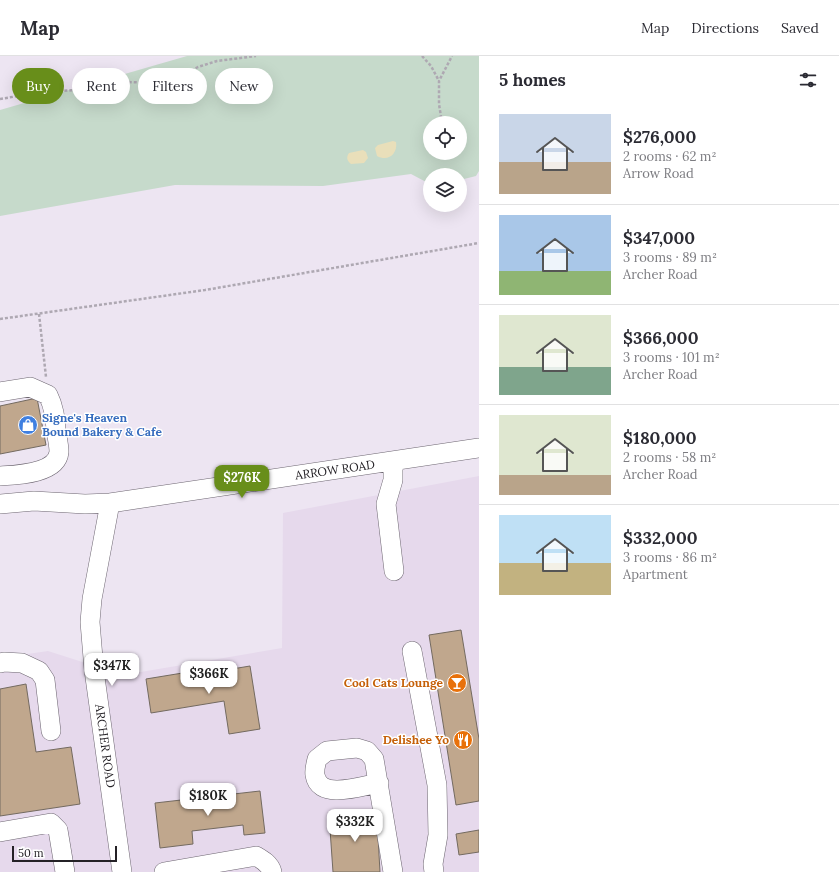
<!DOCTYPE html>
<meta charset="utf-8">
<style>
:root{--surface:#fff;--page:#f2f2f3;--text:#2b2b33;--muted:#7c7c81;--line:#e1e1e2;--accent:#688e1a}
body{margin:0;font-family:Lora,serif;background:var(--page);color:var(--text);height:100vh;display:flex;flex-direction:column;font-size:15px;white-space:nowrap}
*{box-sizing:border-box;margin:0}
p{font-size:13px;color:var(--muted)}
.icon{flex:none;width:22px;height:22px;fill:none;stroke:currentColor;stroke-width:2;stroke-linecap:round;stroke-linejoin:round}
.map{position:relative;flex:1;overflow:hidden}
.details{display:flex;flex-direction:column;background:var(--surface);width:360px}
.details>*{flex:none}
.guide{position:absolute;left:12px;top:12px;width:380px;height:36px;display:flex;gap:8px}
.fabs{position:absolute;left:423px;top:60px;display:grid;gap:8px}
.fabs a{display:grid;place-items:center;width:44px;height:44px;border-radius:50%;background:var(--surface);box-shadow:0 4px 16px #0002;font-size:20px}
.scale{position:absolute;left:12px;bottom:10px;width:105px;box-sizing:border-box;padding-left:4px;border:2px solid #242126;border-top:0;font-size:11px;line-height:14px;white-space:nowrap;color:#242126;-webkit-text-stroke:3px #fff;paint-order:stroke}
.price{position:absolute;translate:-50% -34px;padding:0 9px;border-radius:8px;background:#fff;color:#222;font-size:13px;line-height:26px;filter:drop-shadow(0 1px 2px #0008)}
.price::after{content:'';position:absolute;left:50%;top:24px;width:12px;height:9px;margin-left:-6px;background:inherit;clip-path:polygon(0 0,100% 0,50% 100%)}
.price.current{background:var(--accent);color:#fff}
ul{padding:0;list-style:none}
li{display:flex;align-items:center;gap:12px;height:100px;padding:0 20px}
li+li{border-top:1px solid var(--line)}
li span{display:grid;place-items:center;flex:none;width:112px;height:80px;border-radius:0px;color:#555}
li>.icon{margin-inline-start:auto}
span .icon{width:48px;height:48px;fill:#fffc;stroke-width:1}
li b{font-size:17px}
h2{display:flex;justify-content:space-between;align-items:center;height:48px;padding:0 20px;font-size:17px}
.pill{padding:0 14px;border-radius:18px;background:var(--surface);box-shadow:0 4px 16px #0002;font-size:14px;line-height:36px}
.pill.current{background:var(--accent);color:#fff}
header{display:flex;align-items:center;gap:24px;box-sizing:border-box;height:56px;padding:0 20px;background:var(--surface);border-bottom:1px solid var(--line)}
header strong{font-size:19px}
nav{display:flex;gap:22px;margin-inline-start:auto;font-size:14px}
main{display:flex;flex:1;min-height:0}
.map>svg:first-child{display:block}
</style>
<header>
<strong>Map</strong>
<nav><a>Map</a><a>Directions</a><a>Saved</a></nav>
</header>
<main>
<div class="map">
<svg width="479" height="816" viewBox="0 0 479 816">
<rect width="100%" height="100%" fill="#ede5f2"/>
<path fill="#e6d9ec" d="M479,420V816H0V602L48,595L123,619L282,592L283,457Z"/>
<path fill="#c6dacb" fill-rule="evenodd" d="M187,0H479V115L476,120L460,124V119H430V128L411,118L323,130L175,129L0,160V54ZM430,67H460V97H430Z"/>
<path fill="#e9dfba" d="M393,85L396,86C398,98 388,106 377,100L375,92L378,89Z
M363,94L366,96L368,102L364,107L351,108C347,105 346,101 349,97Z"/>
<path fill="#c0a78d" stroke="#736a60" d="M37,342L46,389L0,398V350Z
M461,574L479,683V745L456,749L429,579Z
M250,610L260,673L229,678L224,645L151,657L146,623L213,612L214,616Z
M26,628L36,696L71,691L80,748L0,760V633Z
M260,735L265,777L244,779L243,769L192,775L193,788L160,792L155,747Z
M371,757V764L377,763L380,816H333L329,759Z
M479,774V796L459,799L456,778Z"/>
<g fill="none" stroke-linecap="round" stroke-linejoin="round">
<g stroke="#6d6671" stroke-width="20">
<path id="minor" d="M0,336L30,331L48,339C54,351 55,361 56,374C57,381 59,389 59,396C57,418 16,419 0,420
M393,405V424L386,448L394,515
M110,447L92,543L90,566L94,614L122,816
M0,448L34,445L85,448L110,447L479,392
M412,595L437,729L438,779L433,808L434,816
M0,607L4,606L22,607L39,615L45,624L51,675
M379,727C362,730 319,745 315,719C314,714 316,708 317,703L327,695L357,692L367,695L374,703L393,816
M0,776L51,767L58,774L65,816
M164,816L256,800C263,804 270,808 272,816"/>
</g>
<path stroke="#aea8b2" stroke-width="2.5" stroke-dasharray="3 2" stroke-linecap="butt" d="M422,0L431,10L439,25
M0,43L42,36L76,34L127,26L159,27L175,23L198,11L217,5L256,0
M442,67L439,48V25L452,0
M39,258L46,321
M0,263L205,234L479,187"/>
<use href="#minor" stroke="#fff" stroke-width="19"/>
</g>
<defs>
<g id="shop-disc" transform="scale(1)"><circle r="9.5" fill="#3f7fe0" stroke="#fff"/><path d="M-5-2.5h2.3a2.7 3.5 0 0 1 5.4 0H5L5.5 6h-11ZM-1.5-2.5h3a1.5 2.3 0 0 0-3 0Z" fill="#fff"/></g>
<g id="bar-disc" transform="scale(1)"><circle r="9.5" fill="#e8710a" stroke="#fff"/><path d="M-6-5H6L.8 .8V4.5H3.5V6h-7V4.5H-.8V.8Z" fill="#fff"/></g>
<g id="restaurant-disc" transform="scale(1)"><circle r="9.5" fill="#e8710a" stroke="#fff"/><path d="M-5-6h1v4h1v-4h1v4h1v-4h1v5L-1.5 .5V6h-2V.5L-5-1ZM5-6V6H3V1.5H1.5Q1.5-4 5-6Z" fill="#fff"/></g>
</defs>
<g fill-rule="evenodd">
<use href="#shop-disc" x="28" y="369"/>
<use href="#bar-disc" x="457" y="627"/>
<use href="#restaurant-disc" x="463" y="684"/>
</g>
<g text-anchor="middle" stroke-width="3" stroke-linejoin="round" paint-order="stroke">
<g font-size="12" font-weight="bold" fill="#366cbe" stroke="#fff" text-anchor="start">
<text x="42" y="366">Signe's Heaven<tspan x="42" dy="14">Bound Bakery &amp; Cafe</tspan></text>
</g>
<g font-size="12" fill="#242126" stroke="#fff">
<text transform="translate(335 414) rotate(-8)" y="4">ARROW ROAD</text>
<text transform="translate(105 690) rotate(82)" y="4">ARCHER ROAD</text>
</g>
<g font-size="12" font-weight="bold" fill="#c56008" stroke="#fff" text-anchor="end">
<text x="443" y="631">Cool Cats Lounge</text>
<text x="449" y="688">Delishee Yo</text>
</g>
</g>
</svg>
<div class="fabs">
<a><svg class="icon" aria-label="locate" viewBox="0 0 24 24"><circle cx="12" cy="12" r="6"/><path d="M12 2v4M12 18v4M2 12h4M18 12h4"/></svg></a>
<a><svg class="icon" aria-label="layers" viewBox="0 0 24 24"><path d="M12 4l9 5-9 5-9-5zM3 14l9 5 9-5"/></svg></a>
</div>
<div class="scale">50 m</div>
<b class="price current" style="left:242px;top:443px">$276K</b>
<b class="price" style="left:112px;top:631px">$347K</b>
<b class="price" style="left:209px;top:639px">$366K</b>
<b class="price" style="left:208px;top:761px">$180K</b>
<b class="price" style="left:355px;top:787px">$332K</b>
<div class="guide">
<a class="pill current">Buy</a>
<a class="pill">Rent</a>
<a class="pill">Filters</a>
<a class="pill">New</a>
</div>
</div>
<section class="details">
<h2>5 homes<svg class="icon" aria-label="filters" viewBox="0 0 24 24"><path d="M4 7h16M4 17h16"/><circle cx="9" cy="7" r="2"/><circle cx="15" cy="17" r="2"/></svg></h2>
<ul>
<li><span style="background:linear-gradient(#c9d6e8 60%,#b9a48a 0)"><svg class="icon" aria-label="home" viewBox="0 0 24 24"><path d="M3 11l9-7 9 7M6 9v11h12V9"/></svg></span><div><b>$276,000</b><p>2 rooms · 62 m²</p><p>Arrow Road</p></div></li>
<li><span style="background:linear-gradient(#a9c7e8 70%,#8fb573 0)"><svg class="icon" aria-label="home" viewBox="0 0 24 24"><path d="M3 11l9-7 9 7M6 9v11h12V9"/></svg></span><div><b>$347,000</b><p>3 rooms · 89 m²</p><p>Archer Road</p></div></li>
<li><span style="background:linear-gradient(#dfe7d0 65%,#7fa58c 0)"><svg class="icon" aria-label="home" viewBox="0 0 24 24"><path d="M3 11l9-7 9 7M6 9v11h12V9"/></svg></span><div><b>$366,000</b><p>3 rooms · 101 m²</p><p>Archer Road</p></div></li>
<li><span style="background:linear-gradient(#dfe7d0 75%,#b9a48a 0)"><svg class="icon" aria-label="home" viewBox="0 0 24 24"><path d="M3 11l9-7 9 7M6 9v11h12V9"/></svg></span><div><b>$180,000</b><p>2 rooms · 58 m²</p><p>Archer Road</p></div></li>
<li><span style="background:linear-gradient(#bfe0f5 60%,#c2b280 0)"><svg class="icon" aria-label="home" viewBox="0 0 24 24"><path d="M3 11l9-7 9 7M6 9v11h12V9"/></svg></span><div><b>$332,000</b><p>3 rooms · 86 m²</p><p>Apartment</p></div></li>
</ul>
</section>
</main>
